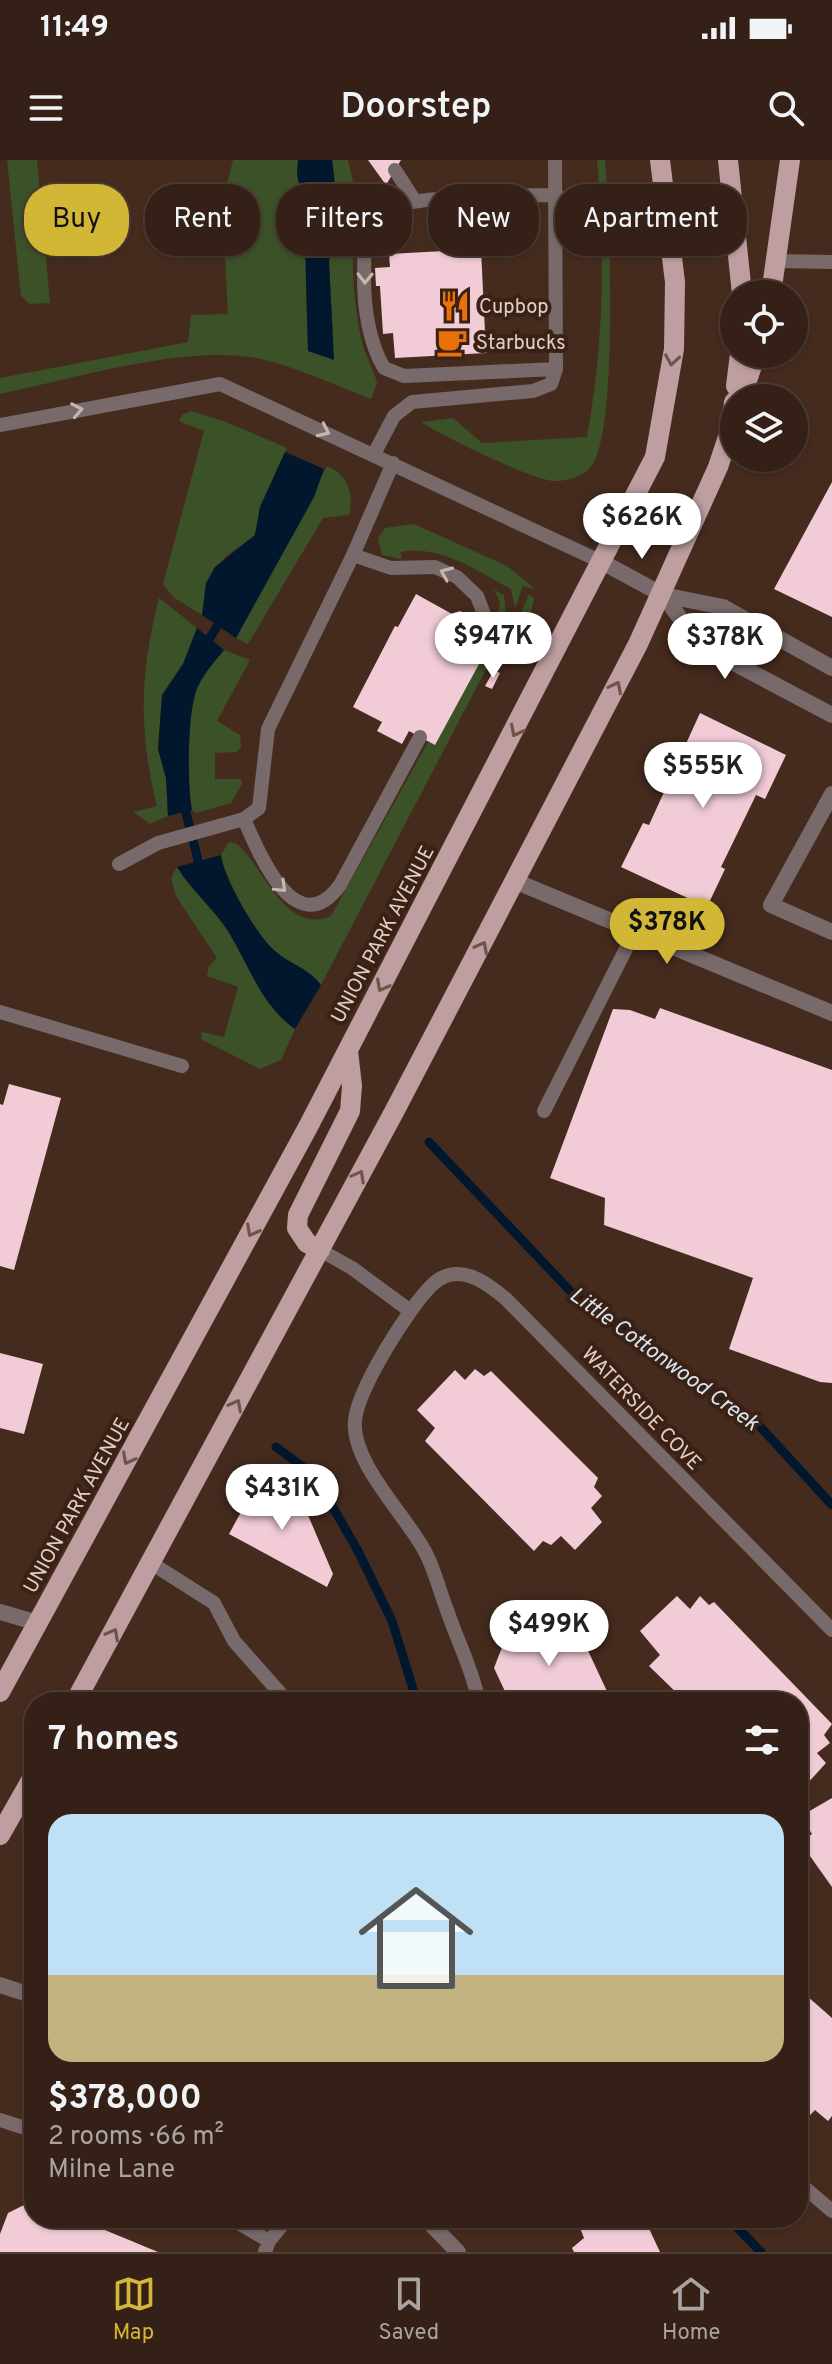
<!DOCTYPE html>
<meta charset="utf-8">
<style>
:root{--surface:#342016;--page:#3c281f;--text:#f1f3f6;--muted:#a9a3a1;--line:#4e3e35;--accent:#d2b635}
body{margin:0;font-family:Overpass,sans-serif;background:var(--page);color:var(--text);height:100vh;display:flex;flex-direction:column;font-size:30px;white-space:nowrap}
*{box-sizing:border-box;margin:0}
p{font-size:26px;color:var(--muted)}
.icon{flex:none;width:44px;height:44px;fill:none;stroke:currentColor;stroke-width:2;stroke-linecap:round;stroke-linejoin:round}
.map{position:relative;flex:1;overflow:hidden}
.panel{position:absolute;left:24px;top:1532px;width:784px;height:536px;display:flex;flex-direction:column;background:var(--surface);border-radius:32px;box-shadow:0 2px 6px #0004,0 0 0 2px var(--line)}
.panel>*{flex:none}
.hud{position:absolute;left:24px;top:24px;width:784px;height:72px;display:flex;gap:16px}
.buttons{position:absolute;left:720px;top:120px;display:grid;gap:16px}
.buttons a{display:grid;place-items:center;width:88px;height:88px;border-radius:50%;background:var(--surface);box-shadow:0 2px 6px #0004,0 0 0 2px var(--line);font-size:40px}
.price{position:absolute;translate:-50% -68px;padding:0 18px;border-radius:28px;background:#fff;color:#222;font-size:26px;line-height:52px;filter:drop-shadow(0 2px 4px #0008)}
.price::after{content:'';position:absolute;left:50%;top:48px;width:24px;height:18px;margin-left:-12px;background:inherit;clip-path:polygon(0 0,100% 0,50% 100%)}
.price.active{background:var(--accent);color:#111}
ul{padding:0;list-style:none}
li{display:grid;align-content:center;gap:16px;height:424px;padding:0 24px}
li span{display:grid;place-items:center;height:248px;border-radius:24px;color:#555}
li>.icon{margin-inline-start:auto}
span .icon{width:144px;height:144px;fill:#fffc;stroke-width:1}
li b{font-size:34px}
h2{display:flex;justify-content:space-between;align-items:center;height:96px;padding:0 24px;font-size:34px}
.chip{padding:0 28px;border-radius:32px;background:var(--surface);box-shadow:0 2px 6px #0004,0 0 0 2px var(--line);font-size:28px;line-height:72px}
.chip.active{background:var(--accent);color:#111}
.status{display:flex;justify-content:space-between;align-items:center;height:56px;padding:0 40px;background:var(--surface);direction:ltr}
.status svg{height:22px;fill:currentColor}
header{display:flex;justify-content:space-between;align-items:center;height:104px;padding:0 24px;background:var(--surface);font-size:36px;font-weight:600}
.dock{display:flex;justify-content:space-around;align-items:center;height:112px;border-top:2px solid var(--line);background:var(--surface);font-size:22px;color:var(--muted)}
.dock a{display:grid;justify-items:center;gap:4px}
.dock .active{color:var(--accent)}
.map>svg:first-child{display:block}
</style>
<div class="status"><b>11:49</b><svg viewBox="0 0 49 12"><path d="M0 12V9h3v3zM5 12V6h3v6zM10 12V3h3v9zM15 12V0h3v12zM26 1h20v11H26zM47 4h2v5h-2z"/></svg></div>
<header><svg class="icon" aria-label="menu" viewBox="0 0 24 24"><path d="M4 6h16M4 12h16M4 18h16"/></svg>Doorstep<svg class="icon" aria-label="search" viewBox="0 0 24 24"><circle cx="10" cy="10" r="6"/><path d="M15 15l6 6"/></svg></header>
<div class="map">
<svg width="832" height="2092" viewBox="0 0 832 2092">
<rect width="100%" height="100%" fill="#452b1e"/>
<path fill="#3b5128" d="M7,0H37L50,143L30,144L21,136Z
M233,0H298L297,14L304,46L308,191L333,177L329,101L338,50L332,0H348L354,26L365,42C345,72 354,147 362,182C365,196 374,209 377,223L371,239C335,225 298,208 261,199C190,183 72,219 0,234V218L188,182L191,155L228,154L222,43Z
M597,0H605C609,47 620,282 589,309C581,317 567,321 555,321C534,321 442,276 421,262L453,258L482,283L587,277C604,183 605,94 597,0Z
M191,251L226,262L287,288L260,347L255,375L225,397L206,423L202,455L173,437L163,424L204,271L179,261L182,255Z
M327,306C349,316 354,333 349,355L323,358L248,484L236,478Z
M414,364L507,406L535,429L523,426L515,448L511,429C475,410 442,385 400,392L402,399L382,395L378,378L385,368Z
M494,430L504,435L507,462H517L529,434L534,438C532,460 518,461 505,473L321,825C308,808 292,805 276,792C259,779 223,716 221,695L229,682L237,684C262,704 285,776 331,756L497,459L500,442Z
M159,438L197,468L183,504L162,536L158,589L166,618L168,656L150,664L133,652L157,646C138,570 140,513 159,438Z
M224,490L250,500L217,561L240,575L241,587L237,592L215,593V619H241L242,624L231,643L197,653L192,650C187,625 187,549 198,526C205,512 215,501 224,490Z
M177,707C191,730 213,748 228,771C249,805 261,846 295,869L281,900L260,909L201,879L202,872L224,877L238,827L207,816L209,806L217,798L176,736L171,718Z"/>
<path fill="#00172d" d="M298,0H332L338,50L329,101L334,200L308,191L304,46L297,14Z
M285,292L324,309L314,337L236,478L202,455L206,423L215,407L255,375L260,347Z
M197,468L224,490C215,501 205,512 198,526C187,549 187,625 192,650L168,656L166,618L158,589L162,535L183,504Z
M221,695C224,719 257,777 276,792C292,805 308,808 321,825L295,869C261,845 249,805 228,771C213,748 191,730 177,707Z"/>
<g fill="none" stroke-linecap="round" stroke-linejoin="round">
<path stroke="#00172d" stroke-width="9" d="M204,488L223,456
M183,641L201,712
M429,982L574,1135L756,1262L832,1345
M276,1287L315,1316L358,1391L392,1461L417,1542
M728,2058L761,2092"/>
</g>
<path fill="#f1ccd7" d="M368,0H401L386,25Z
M481,89L486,193L395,198L393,173L383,174L380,126H376L375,108L390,107L389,94Z
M832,322V457L774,429Z
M416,434L452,454L460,451L475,459L460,493L479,504L435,585L409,571L402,584L377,571L382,562L353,547L395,466L398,467Z
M494,510L500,513L492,529L485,526Z
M700,553L786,595L765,639L756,635L721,707L725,709L707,747L621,707L643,663L649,665Z
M660,848L832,910V1223L820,1222L729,1189L753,1118L604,1065L605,1038L550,1018L613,849L630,850L655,859Z
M9,924L61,938L14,1110L0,1106V944L3,945Z
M0,1193L43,1204L24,1274L0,1268Z
M475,1209L484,1216L491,1211L598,1318L594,1327L602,1336L591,1348L602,1362L575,1390L561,1376L551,1385L543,1381L534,1391L425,1281L435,1268L417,1250L455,1210L465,1220Z
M259,1319L302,1341L333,1414L327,1427L229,1374Z
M677,1436L690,1449L700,1436L709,1445L714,1442L832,1564L824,1575L830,1583L817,1593L826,1603L806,1625L798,1618V1542H686L649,1506L660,1495L640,1471Z
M550,1461L556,1474L571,1469L576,1482L583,1480L612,1542H510L494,1508L506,1477Z
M832,1638V1727L800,1682L812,1674L801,1656Z
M798,1828L832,1858V1956L828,1961L815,1950L805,1960L798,1954Z
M34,2040V2058H76L158,2092H0V2074L8,2053Z
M576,2058H644L660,2092H574L572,2088L584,2078Z"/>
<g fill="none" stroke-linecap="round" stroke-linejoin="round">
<path stroke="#78696a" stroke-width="14" d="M395,10L415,41
M778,101L832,102
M556,209L404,216L384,208C369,183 364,147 364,118C365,98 361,67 379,53C408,33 519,36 557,35
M0,265L220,224L602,402
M374,294L394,256L412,242L533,231L551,224L556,209L555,0
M353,395L391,408L435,407L457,417L477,436L484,454L465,496
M244,659C258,692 296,785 340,725L420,577
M119,704L158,683L244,659L259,648L268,569L353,395L393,303
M0,852L182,906
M544,951L635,771
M320,1090L352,1108L409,1150
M151,1403L214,1443L234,1481L288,1542
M479,1542C473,1511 457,1480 447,1450C439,1430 434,1406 423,1388C404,1354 351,1301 355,1261C357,1230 409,1147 432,1125C457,1101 485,1121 506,1139L832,1470
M0,1960L34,1971
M798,2022L832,2051
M230,2058L269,2081L265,2092
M269,2081L288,2058"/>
<path stroke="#78696a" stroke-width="16" d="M602,402L663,435L723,447L832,508
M663,435L700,485L832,555
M832,634L771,745L832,772
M517,722L832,853
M0,1452L38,1463"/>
<path stroke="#78696a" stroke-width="16" d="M0,1825L34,1836
M425,2058L458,2092"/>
<path stroke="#be9ea1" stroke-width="20" d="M728,0L742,134
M771,134L790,0
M736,226L740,194
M741,238L756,194
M320,1090L307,1083L297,1068L298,1055L350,951L352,926L348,891
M0,1532L308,967L655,297L674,189L675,122L660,0
M75,1542L394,952L638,484L718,307L731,268L734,242
M0,1675L34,1615"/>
</g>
<defs><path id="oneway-chevron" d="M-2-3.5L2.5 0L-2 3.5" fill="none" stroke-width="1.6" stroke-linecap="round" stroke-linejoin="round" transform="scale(2)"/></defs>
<g stroke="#c6b6b0">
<use href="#oneway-chevron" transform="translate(365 118) rotate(91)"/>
<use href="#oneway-chevron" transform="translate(77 250) rotate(-11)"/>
<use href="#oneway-chevron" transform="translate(324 271) rotate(25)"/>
<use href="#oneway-chevron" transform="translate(446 413) rotate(-157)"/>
<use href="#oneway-chevron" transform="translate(281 727) rotate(44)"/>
</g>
<g stroke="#6f534c">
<use href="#oneway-chevron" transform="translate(672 200) rotate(99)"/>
<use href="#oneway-chevron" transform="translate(616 527) rotate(-63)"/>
<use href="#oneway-chevron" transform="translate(516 571) rotate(117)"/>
<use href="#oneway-chevron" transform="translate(482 787) rotate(-62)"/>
<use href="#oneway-chevron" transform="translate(382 826) rotate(118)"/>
<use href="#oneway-chevron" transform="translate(359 1016) rotate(-61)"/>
<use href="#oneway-chevron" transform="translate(252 1071) rotate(118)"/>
<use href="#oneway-chevron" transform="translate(236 1245) rotate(-62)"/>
<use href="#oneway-chevron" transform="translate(128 1299) rotate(118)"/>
<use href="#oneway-chevron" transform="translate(113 1474) rotate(-62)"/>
</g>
<defs>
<g id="restaurant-bare" transform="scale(2.4)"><path d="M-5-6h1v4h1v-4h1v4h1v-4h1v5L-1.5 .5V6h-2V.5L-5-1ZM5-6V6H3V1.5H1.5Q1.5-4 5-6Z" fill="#e8710a" stroke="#3a2114" stroke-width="2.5" paint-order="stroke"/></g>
<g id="cafe-bare" transform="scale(2.4)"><path d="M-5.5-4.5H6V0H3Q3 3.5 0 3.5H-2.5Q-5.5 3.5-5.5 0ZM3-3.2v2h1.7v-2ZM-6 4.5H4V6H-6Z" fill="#e8710a" stroke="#3a2114" stroke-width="2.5" paint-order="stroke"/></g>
</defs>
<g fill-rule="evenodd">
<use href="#restaurant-bare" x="455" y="146"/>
<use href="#cafe-bare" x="452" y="182"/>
</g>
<g text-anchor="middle" stroke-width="8" stroke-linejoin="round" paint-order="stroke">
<g font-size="20" fill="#e0cfc7" stroke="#3a2114" text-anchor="start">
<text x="479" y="153">Cupbop</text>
<text x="476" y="189">Starbucks</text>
</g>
<g font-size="20" fill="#e0cfc7" stroke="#3a2114">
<text transform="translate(382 774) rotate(-62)" y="7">UNION PARK AVENUE</text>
<text transform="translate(642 1248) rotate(46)" y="7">WATERSIDE COVE</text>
<text transform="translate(76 1345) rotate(-61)" y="7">UNION PARK AVENUE</text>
</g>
<g font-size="22" font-style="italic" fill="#d6e6f3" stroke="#3a2114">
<text transform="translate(665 1198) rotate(36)" y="8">Little Cottonwood Creek</text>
</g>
</g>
</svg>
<div class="buttons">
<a><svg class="icon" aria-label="locate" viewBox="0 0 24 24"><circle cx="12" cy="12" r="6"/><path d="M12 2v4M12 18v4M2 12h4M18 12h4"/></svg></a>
<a><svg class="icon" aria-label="layers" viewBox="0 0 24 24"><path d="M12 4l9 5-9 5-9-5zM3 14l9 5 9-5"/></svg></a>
</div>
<b class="price" style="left:642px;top:401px">$626K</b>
<b class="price" style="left:493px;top:520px">$947K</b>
<b class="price" style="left:725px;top:521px">$378K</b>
<b class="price" style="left:703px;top:650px">$555K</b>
<b class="price active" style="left:667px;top:806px">$378K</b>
<b class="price" style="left:282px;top:1372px">$431K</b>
<b class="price" style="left:549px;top:1508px">$499K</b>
<div class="hud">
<a class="chip active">Buy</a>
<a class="chip">Rent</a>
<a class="chip">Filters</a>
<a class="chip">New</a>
<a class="chip">Apartment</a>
</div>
<section class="panel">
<h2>7 homes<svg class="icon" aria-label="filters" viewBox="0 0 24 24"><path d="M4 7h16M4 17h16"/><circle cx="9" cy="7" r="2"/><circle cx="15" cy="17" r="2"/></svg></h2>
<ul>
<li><span style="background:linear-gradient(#bfe0f5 65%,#c2b280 0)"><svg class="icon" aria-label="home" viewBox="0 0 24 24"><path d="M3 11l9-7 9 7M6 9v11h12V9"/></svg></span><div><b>$378,000</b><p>2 rooms · 66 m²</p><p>Milne Lane</p></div></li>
</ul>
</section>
</div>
<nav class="dock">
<a class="active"><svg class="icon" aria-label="map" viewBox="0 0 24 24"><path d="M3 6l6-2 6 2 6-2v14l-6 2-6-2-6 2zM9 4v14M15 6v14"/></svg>Map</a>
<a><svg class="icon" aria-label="saved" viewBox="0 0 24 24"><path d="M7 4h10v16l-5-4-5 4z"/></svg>Saved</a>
<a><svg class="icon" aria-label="home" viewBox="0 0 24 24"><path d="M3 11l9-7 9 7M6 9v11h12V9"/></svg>Home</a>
</nav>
